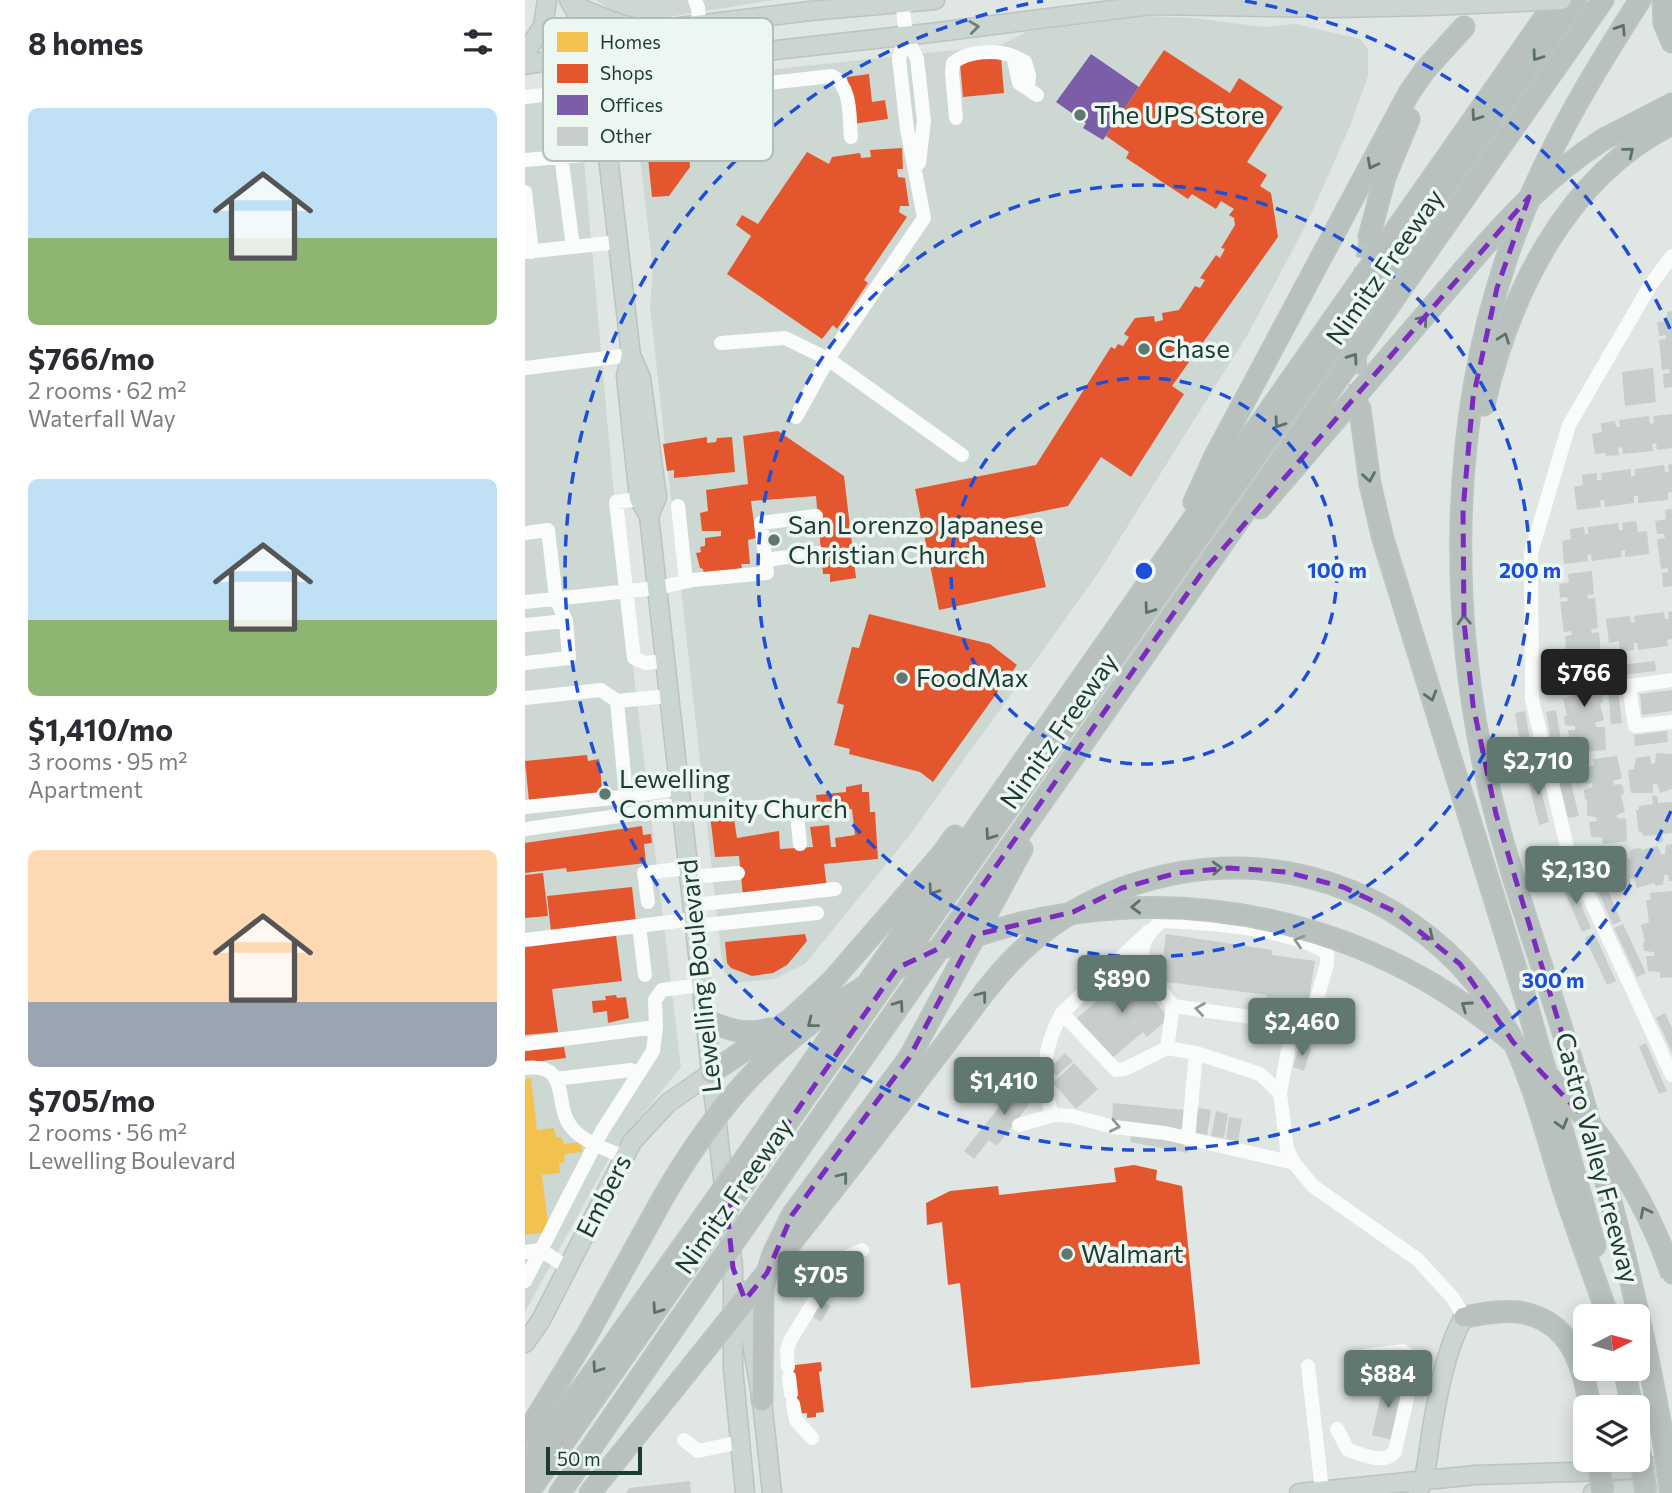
<!DOCTYPE html>
<meta charset="utf-8">
<style>
:root{--surface:#fff;--page:#f2f2f3;--text:#2b2b33;--muted:#7c7c81;--accent:#617771}
body{margin:0;font-family:Commissioner,sans-serif;background:var(--page);color:var(--text);height:100vh;display:flex;flex-direction:column;font-size:26px;white-space:nowrap}
*{box-sizing:border-box;margin:0}
p{font-size:23px;color:var(--muted)}
.icon{flex:none;width:38px;height:38px;fill:none;stroke:currentColor;stroke-width:2;stroke-linecap:round;stroke-linejoin:round}
.map{position:relative;flex:1;overflow:hidden}
.sheet{display:flex;flex-direction:column;background:var(--surface);width:525px}
.sheet>*{flex:none}
.needle{width:46px;rotate:84deg}
.fabs{position:absolute;left:1048px;top:1304px;display:grid;gap:14px}
.fabs a{display:grid;place-items:center;width:77px;height:77px;border-radius:10px;background:var(--surface);box-shadow:0 4px 18px #0003;font-size:35px}
.scale{position:absolute;left:21px;bottom:18px;width:96px;box-sizing:border-box;padding-left:7px;border:4px solid #1d3b33;border-top:0;font-size:19px;line-height:24px;white-space:nowrap;color:#1d3b33;-webkit-text-stroke:5px #edf7f2;paint-order:stroke}
.price{position:absolute;translate:-50% -60px;padding:0 16px;border-radius:7px;background:var(--accent);color:#fff;font-size:23px;line-height:46px;filter:drop-shadow(0 2px 4px #0008)}
.price::after{content:'';position:absolute;left:50%;top:42px;width:21px;height:16px;margin-left:-10px;background:inherit;clip-path:polygon(0 0,100% 0,50% 100%)}
.price.on{background:#222;color:#fff}
ul{padding:0;list-style:none}
li{display:grid;align-content:center;gap:14px;height:371px;padding:0 28px}
li span{display:grid;place-items:center;height:217px;border-radius:10px;color:#555}
li>.icon{margin-inline-start:auto}
span .icon{width:126px;height:126px;fill:#fffc;stroke-width:1}
li b{font-size:30px}
h2{display:flex;justify-content:space-between;align-items:center;height:84px;padding:0 28px;font-size:30px}
main{display:flex;flex:1;min-height:0}
.map>svg:first-child{display:block}
</style>
<main>
<section class="sheet">
<h2>8 homes<svg class="icon" aria-label="filters" viewBox="0 0 24 24"><path d="M4 7h16M4 17h16"/><circle cx="9" cy="7" r="2"/><circle cx="15" cy="17" r="2"/></svg></h2>
<ul>
<li><span style="background:linear-gradient(#bfe0f5 60%,#8fb573 0)"><svg class="icon" aria-label="home" viewBox="0 0 24 24"><path d="M3 11l9-7 9 7M6 9v11h12V9"/></svg></span><div><b>$766/mo</b><p>2 rooms · 62 m²</p><p>Waterfall Way</p></div></li>
<li><span style="background:linear-gradient(#bfe0f5 65%,#8fb573 0)"><svg class="icon" aria-label="home" viewBox="0 0 24 24"><path d="M3 11l9-7 9 7M6 9v11h12V9"/></svg></span><div><b>$1,410/mo</b><p>3 rooms · 95 m²</p><p>Apartment</p></div></li>
<li><span style="background:linear-gradient(#ffd9b3 70%,#9aa5b1 0)"><svg class="icon" aria-label="home" viewBox="0 0 24 24"><path d="M3 11l9-7 9 7M6 9v11h12V9"/></svg></span><div><b>$705/mo</b><p>2 rooms · 56 m²</p><p>Lewelling Boulevard</p></div></li>
</ul>
</section>
<div class="map">
<svg width="1147" height="1493" viewBox="0 0 1147 1493">
<rect width="100%" height="100%" fill="#e0e6e3"/>
<path fill="#cdd8d3" d="M71,0H249L106,23Z
M622,16L669,18L739,27L770,24L835,39L843,50V76L825,126L782,223L723,334L572,575L384,836L280,964L249,979L209,983L199,972L196,952L125,307L128,269L108,98L111,90L120,83L459,47L478,44L501,32Z
M43,82L53,92L87,474L109,676L156,1067L88,1151L0,1312V93Z"/>
<path fill="#f2c14e" d="M6,1078L12,1130L29,1128L31,1137H36L39,1144L56,1142L57,1152L40,1154L39,1163H34L35,1173L17,1175L24,1232L0,1235V1079Z"/>
<path fill="#e4572e" d="M639,50L705,93L714,78L758,107L722,162L742,175L735,186L746,193L753,237L647,386L659,394L606,477L576,457L543,506L473,520L476,534L507,527L521,587L414,610L390,489L511,465L586,347L590,349L593,344L598,346L604,337L599,334L610,318L629,316L630,322L638,320L637,313L654,310L670,286L675,288L680,280L675,278L691,255L695,258L700,249L696,248L710,225L709,218L704,215L709,209L696,201L691,209L667,194L663,199L601,158L604,152L581,136Z
M439,57H476L479,93L438,97L435,64Z
M344,74L347,102L360,100L363,119L328,124L322,77Z
M220,81L221,93L203,123L184,125L175,136L172,133L166,139L171,144L164,154L165,167L144,196L127,197L119,118L134,116L131,91Z
M377,148L378,169H372L373,177L380,178L384,206H375L374,212L382,217L339,280L343,283L312,329L308,325L297,339L202,274L226,236L211,225L217,215L233,224L282,152L304,164L307,157L335,153L336,158L346,157L345,150Z
M253,431L319,476L331,578L305,582V574H298L291,496L226,501L231,538L223,540L225,564H216L217,568L179,575L178,569L175,568L171,553L176,552L175,547L180,546V538L196,536V531H177L175,513L183,511L181,490L223,484L218,436Z
M182,437V443L191,442L192,438L207,437L210,472L149,478V470L142,471L138,444Z
M344,614L465,644L492,665L408,782L395,772L324,754L325,749L309,745L319,705L312,703L327,647L334,648Z
M62,755L63,761L74,759L78,798L4,801L0,761Z
M337,784V792H344L345,812H350L353,859L299,864L302,888L218,897L214,856L190,857L185,815L208,813L212,838L254,831L255,849L288,847L285,827L304,825L306,847H311L310,838L330,835L327,809L293,812L291,795L321,792V787Z
M117,826L118,835L126,834L127,843L119,844L121,863L42,872L41,868L0,873V843Z
M18,873L23,916L0,918V875Z
M107,887L111,922L26,931L22,896Z
M280,934L282,941L262,965L248,973L227,976L206,968L202,963L200,942Z
M91,935L97,981L27,989L33,1032L0,1035V945Z
M91,995L92,998L101,997L104,1018L83,1023L82,1011L68,1013L67,1001L81,1000L80,996Z
M39,1047L41,1058L0,1063V1051Z
M609,1165L632,1170L631,1180L657,1186L675,1364L446,1388L435,1283L423,1285L417,1222L402,1225L401,1203L425,1191L473,1186L474,1195L591,1182L589,1168Z
M296,1362L297,1371L294,1372L299,1412L291,1413V1417L282,1418V1413L273,1414L263,1404L260,1378L270,1365Z"/>
<path fill="#7b5ea7" d="M566,54L614,87L578,140L558,128L561,123L531,102Z"/>
<path fill="#c7cecb" d="M1147,311V387L1139,388L1138,374L1145,373L1144,369L1137,370L1134,340L1141,339V335L1134,336L1132,322L1142,321V312Z
M1128,368L1131,402L1100,406L1097,372Z
M1147,414V448L1132,450L1131,443L1127,444L1128,451L1098,454L1097,447L1093,448L1094,455L1081,456V453L1070,454L1067,434L1077,432L1076,423L1090,421L1091,427H1095L1094,420L1124,416L1125,424L1129,423L1128,416Z
M1147,464V492L1143,493V500L1113,503V496H1109V503L1080,507L1079,500H1075L1076,507L1052,510L1049,487L1058,485L1057,475L1072,473V480H1077L1076,473L1106,469V477L1110,476V469L1139,465L1140,472H1144L1143,465Z
M1147,509V586L1138,587L1137,573L1143,572V568L1136,569L1132,539L1140,538L1139,534H1132L1130,521L1141,519L1140,510Z
M1111,521L1113,532L1122,531L1124,554L1100,557V550L1096,551L1097,557L1067,561L1066,554L1062,555L1063,561L1039,564L1037,541L1046,539L1045,529L1059,527L1060,534H1063V527L1093,523L1094,530H1098L1097,523Z
M1067,571L1069,594L1062,595L1063,599L1070,598L1073,628L1066,629L1067,633L1074,632L1076,654L1053,658L1051,649L1041,650L1040,636L1047,635L1046,631L1039,632L1035,602L1043,601L1042,597L1035,598L1034,584L1044,582L1043,574Z
M1147,611V639L1142,640L1143,646L1113,650L1112,643H1109V650L1095,652L1094,641L1084,643L1081,619L1105,616L1106,623L1110,622L1109,616L1139,612L1140,619H1144L1143,612Z
M1130,661L1131,671L1098,675L1096,665Z
M1071,665L1076,687L1067,690V693L1077,695L1078,703H1075L1079,720L1070,723L1071,727H1080L1081,750L1057,752L1056,747L1045,745L1043,730H1050V726L1040,725L1039,716H1042L1038,699L1046,696V692L1039,693L1037,678L1048,674L1047,668Z
M1093,689L1097,723L1086,724L1083,690Z
M1147,690V711L1117,715L1115,694Z
M1031,710L1038,751L1028,753L1021,712Z
M1000,711L1009,764L999,766L990,713Z
M1142,731L1143,742L1110,746L1109,735Z
M1131,753L1147,754V789L1135,793L1132,784H1128V793H1106L1103,770L1109,769L1111,758L1125,756L1126,764L1130,763Z
M1092,756L1097,778L1088,781L1089,785L1095,784L1098,786L1099,794L1096,795L1100,812L1092,815V818L1101,819L1102,841L1078,844L1077,838L1066,837L1064,822L1072,821L1071,817L1062,816V799H1060L1059,790L1068,787L1067,783L1060,784L1058,769L1069,765L1068,759Z
M1041,763L1054,816L1043,818L1030,766Z
M1011,770L1024,822L1014,825L1001,772Z
M1127,796H1132L1133,803L1147,802V833L1137,834L1138,842L1133,843L1132,835L1118,836L1117,832L1114,833L1111,810H1114V806L1128,804Z
M1147,844V881H1144L1143,875H1139L1138,885L1130,886V883L1112,888L1109,879H1105V885L1092,887L1087,878L1081,879L1078,855L1092,853V851L1100,850L1103,859H1106L1105,851L1108,849L1116,848V850L1133,846L1136,854H1140L1141,845Z
M1075,872L1096,921L1088,925L1066,875Z
M1046,881L1066,928L1057,932L1037,885Z
M1147,891V977L1135,978V972L1123,971L1121,956H1129V952L1119,951L1118,942H1120L1116,925L1124,922L1121,900H1126L1125,893Z
M1098,924L1121,973L1112,977L1089,928Z
M1069,933L1091,981L1082,985L1060,938Z
M641,934L747,950V955L790,961L781,1017L739,1011L742,995L635,981Z
M599,965L644,1018L622,1037L618,1032L585,1060L550,1020L593,982L587,975Z
M1140,1013L1147,1028V1052L1131,1018Z
M1121,1043L1142,1091L1134,1094L1114,1046Z
M775,1044L786,1048L779,1071L768,1067Z
M540,1053L548,1061L532,1076L525,1068Z
M549,1063L573,1089L551,1109L528,1083Z
M498,1077L515,1090L472,1146L464,1140L449,1159L439,1151Z
M588,1103L659,1110L657,1130L587,1124Z
M672,1108L686,1110L682,1135L668,1133Z
M691,1111L703,1114L699,1138L686,1136Z
M704,1117L717,1119L713,1141L701,1139Z
M607,1133L665,1145L663,1153L605,1142Z
M295,1300L305,1306L296,1322L288,1317Z
M859,1381L880,1386L867,1440L847,1435Z
M165,1481L166,1493H101L104,1488Z"/>
<g fill="none" stroke-linecap="round" stroke-linejoin="round">
<path stroke="#b9c4c0" stroke-width="19" stroke-dasharray="19 10" stroke-linecap="butt" d="M834,403C830,347 833,293 844,237"/>
<g stroke="#bac4c0" stroke-width="21">
<path id="major" d="M44,0L57,22L71,53L106,355L116,378L132,497L124,516
M47,5L95,24L116,29
M71,53L105,66L405,33L626,5L809,8L904,6
M0,54L18,26L22,0
M0,65L71,53L98,34L285,11L410,0
M106,355L101,376L114,499L124,516L208,1268V1368L220,1493
M218,1291L237,1401L247,1493
M0,1343L16,1320L107,1142L143,1103L186,1073
M774,1493L951,1475L1079,1471L1147,1465
M893,1493C902,1474 903,1454 906,1434C912,1398 921,1347 939,1317
M1068,1493L1147,1485"/>
</g>
<g stroke="#bac4c0" stroke-width="23">
<path id="highway" d="M1115,0C1061,84 1011,168 980,263C924,431 924,618 964,789C986,880 1019,969 1046,1058C1084,1186 1118,1318 1140,1450
M1138,0L1139,23L1147,42
M1079,139L1147,104
M844,237L860,177L884,119
M959,405C984,296 1041,176 1147,124
M835,409L845,484L858,539L1000,998L1070,1246
M669,502L689,458L884,93L900,70L939,27
M735,508L937,272
M180,1020C203,1029 219,1036 244,1029
M186,1073L266,1019L306,982L417,854L430,836
M216,1164L1032,0
M219,1184L1051,0
M223,1222L1078,0
M276,1230C322,1172 367,1114 412,1055C441,1018 467,977 502,946C560,893 640,866 718,868C839,872 949,946 996,1059C1014,1101 1024,1145 1038,1188C1052,1231 1068,1273 1083,1316
M939,1317C957,1314 976,1310 994,1312C1045,1320 1058,1364 1065,1407
M1099,1368L1107,1407
M237,1401L238,1286L248,1254L267,1215L384,1058L497,849
M0,1436L62,1335L139,1196
M0,1469L182,1212
M3,1493L185,1233
M35,1493L189,1270
M65,1493L175,1356"/>
</g>
<path stroke="#fafbfb" stroke-width="14" d="M170,0L173,8L174,23
M377,0L381,35L392,59L399,121L394,163
M488,56L500,62L504,76L503,88
M0,97L28,94L48,247
M219,106L234,84L307,76C327,86 324,117 326,137
M431,118L427,73L428,63C442,51 471,49 488,56L494,83L512,95
M0,160L84,153
M0,192L7,252
M0,252L94,242
M1147,256L1126,284L1044,425L1006,553L1007,699L1043,851L1147,1075
M196,343L260,338L303,359L437,455
M0,368L106,355
M271,417L303,359L399,218L382,129L374,59L381,35
M114,499L91,502L109,658L120,663L140,661
M153,506L161,581
M0,533L23,530L31,598L41,621L44,658L0,663
M240,560L293,553
M0,602L132,588L168,580L242,573L236,523L291,516
M0,625L41,621
M1147,680L1104,686L1110,726L1147,722
M0,698L76,690L92,701L144,696
M92,701L101,796
M0,807L97,797L154,788
M157,811L271,805L275,844
M0,829L115,813L132,807L156,805
M164,877L213,873
M123,902L119,873L163,868
M168,905L310,889
M114,926L120,975
M170,926L292,913
M624,931L537,1013C518,1048 516,1074 526,1112L529,1115L547,1116L589,1127L640,1133L769,1163
M0,940L169,919
M648,1006C625,976 598,952 637,921C684,923 763,928 802,953V964L786,1020L768,1023
M537,1013L591,1070L600,1069L642,1048
M0,1044L131,1027L130,1000L137,990L177,985
M0,1068C48,1063 27,1105 47,1128C58,1142 83,1150 100,1157
M30,1079L106,1070L113,1074
M755,1093L735,1074L671,1053L642,1048L648,1006L768,1023L755,1093L762,1149L769,1163L788,1186L892,1259L928,1298L939,1317
M494,1125L529,1115
M663,1139L671,1053
M0,1252L16,1250L43,1268
M0,1281L77,1131L128,1051L131,1027
M783,1366L797,1490
M263,1367L262,1350L265,1341L309,1268L322,1257L337,1250
M264,1377L266,1394
M268,1404L271,1420L287,1438
M812,1429L823,1450C838,1454 860,1466 870,1451L889,1368V1359L878,1351L839,1356
M159,1440L173,1451L215,1442"/>
<use href="#major" stroke="#cbd5d2" stroke-width="18"/>
<use href="#highway" stroke="#b8c1be" stroke-width="19"/>
<g stroke="#bac4c0" stroke-width="21" stroke-linecap="butt">
<path id="major-bridge" d="M904,6L1037,0"/>
</g>
<g stroke="#bac4c0" stroke-width="23" stroke-linecap="butt">
<path id="highway-bridge" d="M937,272C980,221 1023,175 1079,139
M139,1196C166,1150 196,1106 234,1068C434,872 751,852 971,1028C1050,1092 1114,1178 1147,1275
M182,1212L216,1164
M185,1233L219,1184
M189,1270L223,1222
M175,1356L276,1230
M1140,1450L1146,1493
M1115,1453L1121,1493
M1073,1460L1078,1493"/>
</g>
<use href="#major-bridge" stroke="#cbd5d2" stroke-width="18"/>
<use href="#highway-bridge" stroke="#b8c1be" stroke-width="19"/>
</g>
<defs><path id="oneway-chevron" d="M-2-3.5L2.5 0L-2 3.5" fill="none" stroke-width="1.6" stroke-linecap="round" stroke-linejoin="round" transform="scale(1.75)"/></defs>
<use stroke="#6b807b" href="#oneway-chevron" transform="translate(449 27) rotate(-7)"/>
<g stroke="#5b716b">
<use href="#oneway-chevron" transform="translate(1096 29) rotate(-57)"/>
<use href="#oneway-chevron" transform="translate(1012 56) rotate(125)"/>
<use href="#oneway-chevron" transform="translate(951 116) rotate(125)"/>
<use href="#oneway-chevron" transform="translate(1104 152) rotate(-39)"/>
<use href="#oneway-chevron" transform="translate(847 164) rotate(118)"/>
<use href="#oneway-chevron" transform="translate(898 320) rotate(-50)"/>
<use href="#oneway-chevron" transform="translate(979 338) rotate(-70)"/>
<use href="#oneway-chevron" transform="translate(828 358) rotate(-55)"/>
<use href="#oneway-chevron" transform="translate(754 423) rotate(125)"/>
<use href="#oneway-chevron" transform="translate(844 477) rotate(80)"/>
<use href="#oneway-chevron" transform="translate(624 609) rotate(125)"/>
<use href="#oneway-chevron" transform="translate(939 620) rotate(-93)"/>
<use href="#oneway-chevron" transform="translate(906 696) rotate(73)"/>
<use href="#oneway-chevron" transform="translate(465 835) rotate(125)"/>
<use href="#oneway-chevron" transform="translate(692 868) rotate(-3)"/>
<use href="#oneway-chevron" transform="translate(408 890) rotate(125)"/>
<use href="#oneway-chevron" transform="translate(611 907) rotate(178)"/>
<use href="#oneway-chevron" transform="translate(904 936) rotate(39)"/>
<use href="#oneway-chevron" transform="translate(457 996) rotate(-52)"/>
<use href="#oneway-chevron" transform="translate(374 1005) rotate(-55)"/>
<use href="#oneway-chevron" transform="translate(941 1006) rotate(-145)"/>
<use href="#oneway-chevron" transform="translate(287 1023) rotate(142)"/>
<use href="#oneway-chevron" transform="translate(1037 1124) rotate(74)"/>
<use href="#oneway-chevron" transform="translate(318 1177) rotate(-52)"/>
<use href="#oneway-chevron" transform="translate(1120 1212) rotate(-117)"/>
<use href="#oneway-chevron" transform="translate(132 1309) rotate(125)"/>
<use href="#oneway-chevron" transform="translate(72 1368) rotate(125)"/>
</g>
<g stroke="#8c9b97">
<use href="#oneway-chevron" transform="translate(774 941) rotate(-163)"/>
<use href="#oneway-chevron" transform="translate(675 1009) rotate(-172)"/>
<use href="#oneway-chevron" transform="translate(590 1126) rotate(12)"/>
</g>
<path fill="none" stroke="#7b2cbf" stroke-width="5" stroke-dasharray="14 9" stroke-linejoin="round" d="M1004,197L972,288L948,398L938,510L939,622L948,705L971,814L1064,1123L988,1042L935,964L869,911L818,887L761,872L704,868L652,873L597,888L548,912L449,935L384,1058L267,1215L242,1273L220,1300L208,1268L202,1210L372,968L413,949L676,574Z"/>
<g fill="none" stroke="#1d4ed8" stroke-width="3.5" stroke-dasharray="12 9">
<circle cx="619" cy="571" r="193"/>
<circle cx="619" cy="571" r="386"/>
<path d="M1146 811A579 579 0 1 1 518 1M720 1A579 579 0 0 1 1146 331"/>
</g>
<g fill="#617771" stroke="#edf7f2" stroke-width="2.5">
<circle cx="555" cy="115" r="7"/>
<circle cx="619" cy="349" r="7"/>
<circle cx="249" cy="540" r="7"/>
<circle cx="377" cy="678" r="7"/>
<circle cx="80" cy="794" r="7"/>
<circle cx="542" cy="1254" r="7"/>
</g>
<g text-anchor="middle" stroke-width="7" stroke-linejoin="round" paint-order="stroke">
<g font-size="26" fill="#1d3b33" stroke="#edf7f2" text-anchor="start">
<text x="569" y="124">The UPS Store</text>
<text x="633" y="358">Chase</text>
<text x="263" y="534">San Lorenzo Japanese<tspan x="263" dy="30">Christian Church</tspan></text>
<text x="391" y="687">FoodMax</text>
<text x="94" y="788">Lewelling<tspan x="94" dy="30">Community Church</tspan></text>
<text x="556" y="1263">Walmart</text>
</g>
<g font-size="26" fill="#1d3b33" stroke="#edf7f2">
<text transform="translate(860 267) rotate(-55)" y="9">Nimitz Freeway</text>
<text transform="translate(534 731) rotate(-55)" y="9">Nimitz Freeway</text>
<text transform="translate(175 976) rotate(-96)" y="9">Lewelling Boulevard</text>
<text transform="translate(1072 1158) rotate(75)" y="9">Castro Valley Freeway</text>
<text transform="translate(79 1196) rotate(-63)" y="9">Embers</text>
<text transform="translate(209 1196) rotate(-55)" y="9">Nimitz Freeway</text>
</g>
</g>
<rect x="18" y="18" width="230" height="143" rx="10" fill="#edf7f2" stroke="#afbfb9" stroke-width="2"/>
<rect x="32" y="32" width="31" height="20" fill="#f2c14e"/>
<rect x="32" y="64" width="31" height="19" fill="#e4572e"/>
<rect x="32" y="95" width="31" height="20" fill="#7b5ea7"/>
<rect x="32" y="127" width="31" height="19" fill="#c7cecb"/>
<g font-size="19" fill="#1d3b33">
<text x="75" y="49">Homes</text>
<text x="75" y="80">Shops</text>
<text x="75" y="112">Offices</text>
<text x="75" y="143">Other</text>
</g>
<circle cx="619" cy="571" r="10" fill="#1d4ed8" stroke="#edf7f2" stroke-width="3.5"/>
<g font-size="21" text-anchor="middle" font-weight="bold" fill="#1d4ed8" stroke="#edf7f2" stroke-width="7" stroke-linejoin="round" paint-order="stroke">
<text x="812" y="578">100 m</text>
<text x="1005" y="578">200 m</text>
<text x="1028" y="988">300 m</text>
</g>
</svg>
<div class="fabs">
<a><svg class="needle" viewBox="-14 -14 28 28"><path d="M0-13l5 13h-10z" fill="#e53935"/><path d="M0 13l5-13h-10z" fill="#7c7c81"/></svg></a>
<a><svg class="icon" aria-label="layers" viewBox="0 0 24 24"><path d="M12 4l9 5-9 5-9-5zM3 14l9 5 9-5"/></svg></a>
</div>
<div class="scale">50 m</div>
<b class="price on" style="left:1059px;top:709px">$766</b>
<b class="price" style="left:1013px;top:797px">$2,710</b>
<b class="price" style="left:1051px;top:906px">$2,130</b>
<b class="price" style="left:597px;top:1015px">$890</b>
<b class="price" style="left:777px;top:1058px">$2,460</b>
<b class="price" style="left:479px;top:1117px">$1,410</b>
<b class="price" style="left:296px;top:1311px">$705</b>
<b class="price" style="left:863px;top:1410px">$884</b>
</div>
</main>
